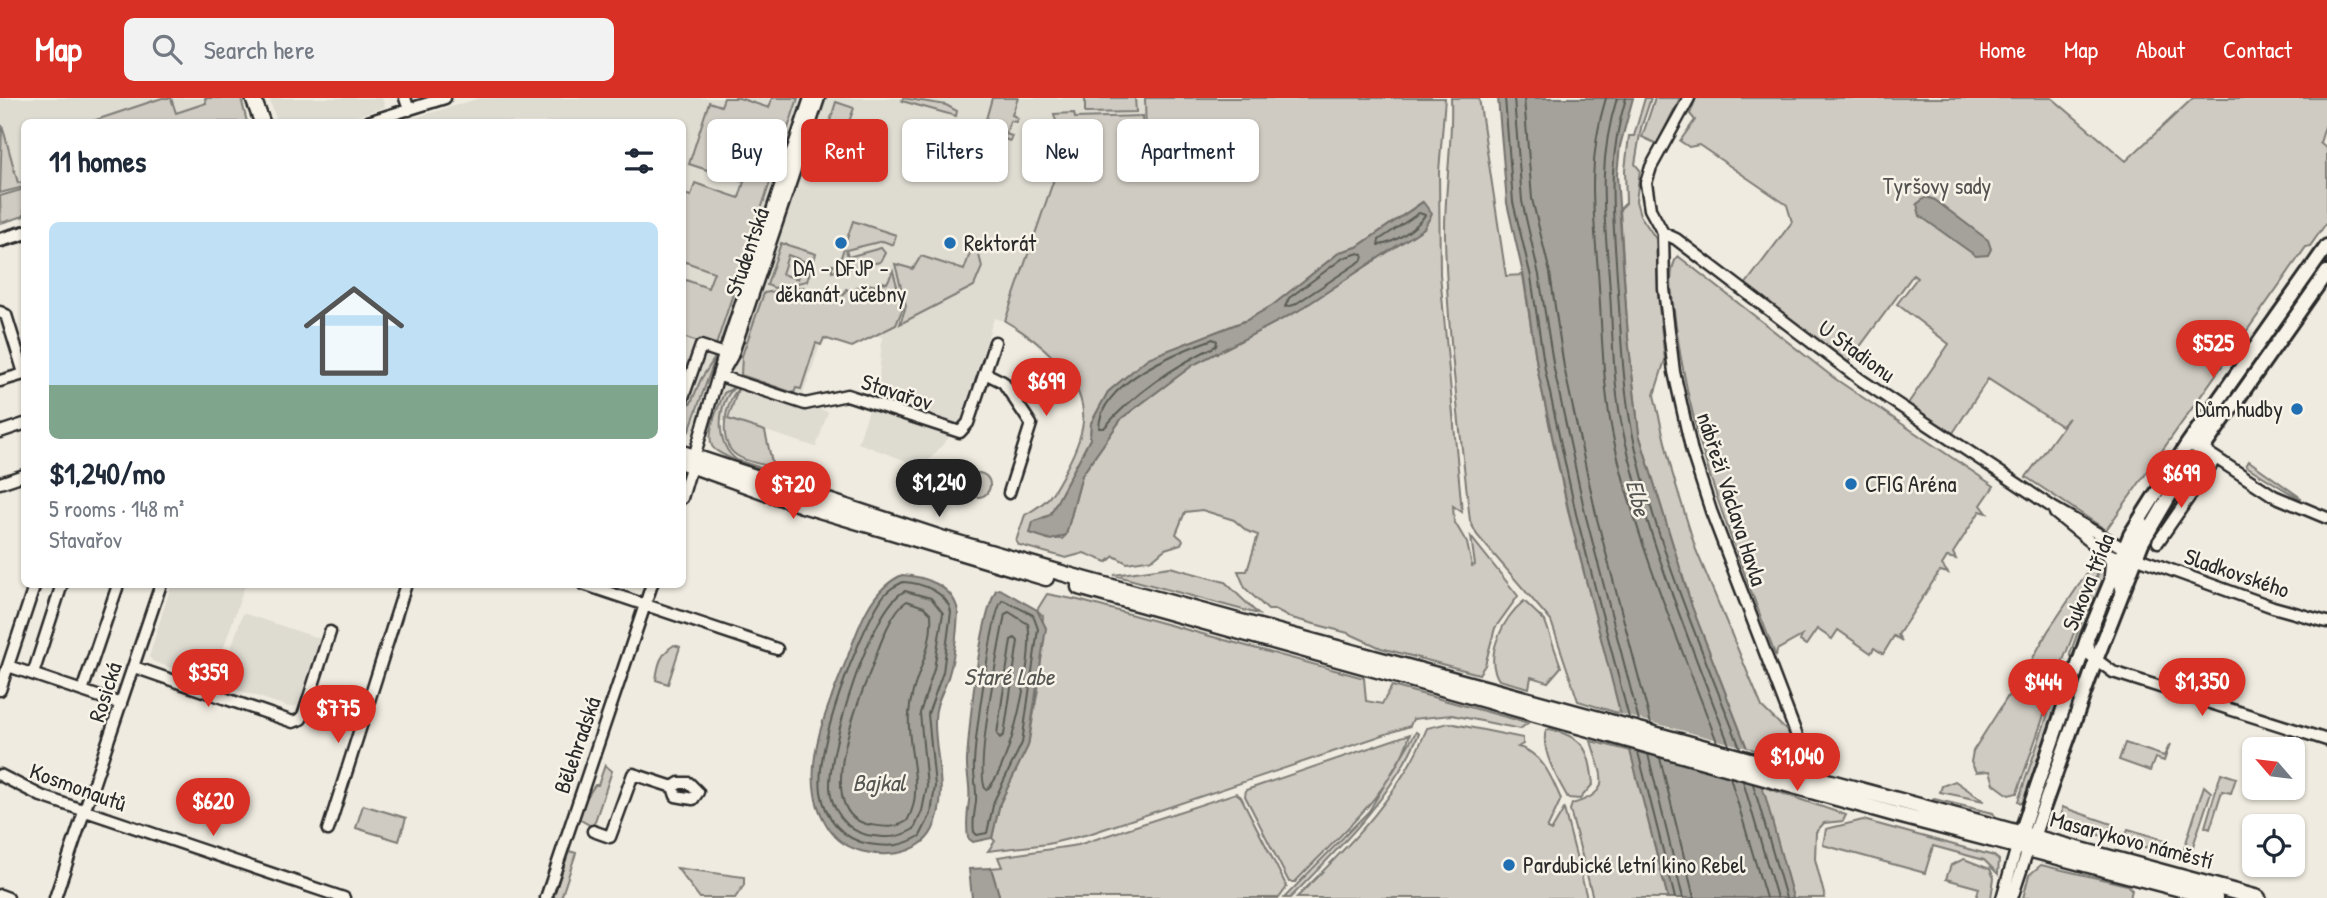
<!DOCTYPE html>
<meta charset="utf-8">
<style>
:root{--surface:#fff;--page:#f2f2f3;--text:#1f2937;--muted:#747a83;--accent:#d93025}
body{margin:0;font-family:"Patrick Hand",sans-serif;background:var(--page);color:var(--text);height:100vh;display:flex;flex-direction:column;font-size:26px;white-space:nowrap}
*{box-sizing:border-box;margin:0}
p{font-size:23px;color:var(--muted)}
.icon{flex:none;width:38px;height:38px;fill:none;stroke:currentColor;stroke-width:2;stroke-linecap:round;stroke-linejoin:round}
.map{position:relative;flex:1;overflow:hidden}
.panel{position:absolute;left:21px;top:21px;width:665px;height:469px;display:flex;flex-direction:column;background:var(--surface);border-radius:10px;box-shadow:0 2px 5px #0004}
.panel>*{flex:none}
.hud{position:absolute;left:707px;top:21px;width:665px;height:63px;display:flex;gap:14px}
.needle{width:46px;rotate:298deg}
.controls{position:absolute;left:2242px;top:639px;display:grid;gap:14px}
.controls a{display:grid;place-items:center;width:63px;height:63px;border-radius:10px;background:var(--surface);box-shadow:0 2px 5px #0004;font-size:35px}
.price{position:absolute;translate:-50% -60px;padding:0 16px;border-radius:24px;background:var(--accent);color:#fff;font-size:23px;line-height:46px;filter:drop-shadow(0 2px 4px #0008)}
.price::after{content:'';position:absolute;left:50%;top:42px;width:21px;height:16px;margin-left:-10px;background:inherit;clip-path:polygon(0 0,100% 0,50% 100%)}
.price.active{background:#222;color:#fff}
ul{padding:0;list-style:none}
li{display:grid;align-content:center;gap:14px;height:371px;padding:0 28px}
li span{display:grid;place-items:center;height:217px;border-radius:10px;color:#555}
li>.icon{margin-inline-start:auto}
span .icon{width:126px;height:126px;fill:#fffc;stroke-width:1}
li b{font-size:30px}
h2{display:flex;justify-content:space-between;align-items:center;height:84px;padding:0 28px;font-size:30px}
.chip{padding:0 24px;border-radius:10px;background:var(--surface);box-shadow:0 2px 5px #0004;font-size:24px;line-height:63px}
.chip.active{background:var(--accent);color:#fff}
header{display:flex;align-items:center;gap:42px;box-sizing:border-box;height:98px;padding:0 35px;background:var(--accent);color:#fff}
header strong{font-size:33px}
nav{display:flex;gap:38px;margin-inline-start:auto;font-size:24px}
.search{width:490px;height:63px;background:var(--page);display:flex;align-items:center;gap:18px;box-sizing:border-box;padding:0 24px;border-radius:10px;color:var(--muted);font-size:26px}
.map>svg:first-child{display:block}
</style>
<header>
<strong>Map</strong>
<div class="search"><svg class="icon" aria-label="search" viewBox="0 0 24 24"><circle cx="10" cy="10" r="6"/><path d="M15 15l6 6"/></svg>Search here</div>
<nav><a>Home</a><a>Map</a><a>About</a><a>Contact</a></nav>
</header>
<div class="map">
<svg width="2327" height="800" viewBox="0 0 2327 800">
<rect width="100%" height="100%" fill="#efebe0"/>
<filter id="ink" filterUnits="userSpaceOnUse"><feTurbulence type="fractalNoise" baseFrequency=".0143" numOctaves="2"/><feDisplacementMap in="SourceGraphic" scale="14" xChannelSelector="R" yChannelSelector="G"/><feConvolveMatrix kernelMatrix="1 2 1 2 8 2 1 2 1" color-interpolation-filters="sRGB"/></filter>
<g filter="url(#ink)">
<path fill="#dedbd1" d="M0,0H162V1L90,24H24V84L18,86L4,38H0Z
M171,0H205L207,5L176,15Z
M269,0H382L385,9L339,24H277Z
M480,0H1163L1156,43L1064,52L1005,223L994,220L959,328L923,369L858,345L879,282L882,239L829,222L800,305L828,314L816,349L728,321L683,338L682,24H401Z
M171,487H245L212,584L154,564L149,559Z
M243,515L321,541L297,608L289,609L219,586Z"/>
<path fill="#cfcbc2" stroke="#7d7b76" stroke-width="2" fill-rule="evenodd" d="M162,0H171L176,15L206,5L205,0H241L247,24H90Z
M724,0H739L769,10L772,0H798L716,247L712,249L683,239V181L708,190L714,174L683,163V96L691,98L695,85L739,100L744,84L689,66L709,4L721,8Z
M903,0L946,7L957,13L956,18L902,3Z
M992,0H1018L1012,17L1018,20L1016,24L1010,23L1006,36L1012,38L1010,43L968,28L983,32Z
M1085,0H1135L1136,14L1085,15Z
M1145,0H1445L1439,74L1440,176L1462,414L1453,408L1454,423L1467,445L1472,468L1475,467L1471,439L1518,498L1495,530L1485,567L1479,576L1381,550L1348,535L1288,519L1275,512H1268L1245,490L1238,473H1247L1258,437L1247,433L1234,422L1202,412L1185,414L1176,436L1183,442L1181,446L1165,451L1153,461L1127,465L1114,458L1107,464L1084,455L1066,460L1019,447L1016,443L1025,417C1051,402 1052,397 1066,371C1074,356 1085,332 1083,314C1080,275 1036,241 1005,223L1064,52L1054,16L1074,15L1075,20L1142,18L1143,43H1146ZM1422,104L1424,130L1298,213L1193,267L1122,320L1082,377L1066,437L1062,441H1047L1037,422L1050,417L1090,341L1091,325L1108,294L1148,260L1247,222L1273,207L1340,154L1357,149Z
M1451,0H1479L1506,178L1523,177L1538,274L1569,417L1621,616L1578,603L1551,523L1477,437L1470,423C1460,329 1447,234 1445,139C1444,93 1453,47 1451,0Z
M1645,0H1651L1641,30L1635,66L1640,72L1636,103L1640,117L1656,141L1659,209L1665,262L1654,297L1672,374L1696,452L1762,609L1793,639V651L1785,659L1747,650L1692,509L1639,336L1628,240L1620,111L1626,105L1625,72L1629,38H1634Z
M1655,0H1680L1657,46L1642,39Z
M1696,0H2052L2126,63L2193,0H2327V22L2320,45L2327,51V124L2310,148L2306,149L2106,432L2026,379L2069,320L2061,328L1988,281L1953,335L1907,307L1949,246L1897,206L1917,180L1913,177L1847,266L1745,187L1792,124L1787,107L1699,47L1689,49L1680,43L1695,22L1690,16Z
M836,4L854,10L847,29L830,23Z
M2,27L18,85L24,84V89L0,95Z
M24,91V118L1,125L0,98Z
M775,91L724,246L721,243L772,92Z
M853,123L896,137L893,147L883,143L846,152L848,159L881,150L885,155L880,164L832,174V167L838,168Z
M975,141L982,169L974,188L900,226L906,208L895,166L913,171L921,158L964,172Z
M781,145L816,156L807,183L774,190L767,187ZM788,157L804,163L798,181L782,176Z
M2327,156V165L2210,332L2243,276Z
M1678,158L1834,280L1994,388L1981,407L1987,415L1980,413L1953,455L1956,461L1947,459L1942,467L1948,475L1940,473L1898,537L1902,543L1894,538L1883,556L1874,550L1871,555L1838,532L1832,541L1817,531L1806,547L1800,543L1802,538L1777,552L1776,559C1732,441 1691,348 1675,221C1673,203 1666,172 1678,158Z
M893,173L903,210L896,227L852,249L824,240L821,247L816,245L801,291L796,290L794,295L741,277L742,258L764,195L803,189L800,198L822,203L825,197L833,200L835,194L844,197L846,191L855,194L857,189L866,191L868,186L876,188L878,183L887,185Z
M716,258L689,333L683,338L685,306L691,305L701,281Z
M735,289C716,305 715,348 737,362L818,389C803,390 716,359 712,348C706,333 719,308 724,295Z
M738,291L728,321L765,333L773,369C761,366 745,364 736,357C717,343 725,305 738,291Z
M2249,363L2301,400L2300,401L2246,368Z
M966 387a12 12 0 1 1 24 0a12 12 0 1 1-24 0Z
M2097,460V477L2062,565L2024,576L2048,533Z
M2104,460L2106,477L2074,564L2070,556Z
M1170,469L1225,484L1258,516L1114,477Z
M1047,496L1078,502L1364,580L1366,603L1382,606L1392,588L1528,625L1520,631L1452,617L1413,621L1410,628L1089,736L1048,746L988,753L995,743L992,740L1000,705L1028,648L1039,586L1043,518L1037,512Z
M1524,503L1545,523L1561,569L1548,584L1531,579L1529,590L1499,582C1483,558 1504,519 1524,503Z
M674,547L680,549L668,586L656,582C658,567 660,556 674,547Z
M2072,570L2024,707L2018,703L2062,575Z
M2060,571L2017,695L2009,697L1994,686L1990,673L1976,674L1971,664L1973,653L2019,581Z
M1449,625L1523,640V646L1518,649C1543,655 1552,681 1561,701L1547,731L1551,733L1564,711L1587,800H1296C1347,749 1400,699 1427,630Z
M1550,631C1584,640 1589,650 1593,686L1580,701L1568,700C1558,682 1540,652 1546,632Z
M1416,634L1419,636C1390,702 1340,749 1290,800H1284L1369,713Z
M1410,636C1395,692 1334,742 1295,784H1289L1245,698L1246,692Z
M1591,643L1631,653L1668,800H1593L1570,712L1572,706C1615,694 1601,678 1591,643Z
M2125,645L2164,658L2170,646L2164,663L2155,660L2150,673L2119,662Z
M605,667L612,673L593,729L579,721L587,699L595,687H598Z
M2221,675L2236,680L2231,695L2222,693L2210,731L2205,729Z
M1955,683L1984,703L1940,694L1942,688Z
M1761,688L1846,717L1843,723L1824,725L1816,734L1815,761L1825,800H1793Z
M2204,688L2211,694L2191,754L2184,751Z
M1236,695L1241,699L1287,789L1279,800H1000L991,770L1002,769L998,759L1078,747Z
M1934,701L1993,715L1999,725L1930,705Z
M363,707L406,720L399,743L356,730Z
M2062,709L2112,726L2107,739L2061,727Z
M1863,722L1994,758L1999,762L1998,776L1984,762L1933,748L1925,775L1823,747L1826,731Z
M2128,731L2168,743L2164,754L2114,741L2117,735L2126,736Z
M569,753L576,755L561,800H553Z
M1964,761L1990,771L1994,780L1991,800H1976L1979,790L1946,781L1951,767Z
M2041,767L2127,787L2132,792L2130,800H2023L2029,777Z
M677,770L744,779V787L735,800H700Z"/>
<path fill="#a4a29a" stroke="#74726e" stroke-width="2" d="M1498,0H1633L1620,48L1617,77L1628,240L1639,336L1692,509L1765,697L1793,800H1668L1572,428L1538,274L1524,180L1507,105Z
M1926,99L1935,102L1988,142L1991,151L1988,157L1976,158L1920,118L1917,106Z
M1423,104L1432,116L1424,130L1298,213L1193,267L1122,320L1082,377L1066,437L1051,442L1030,435L1033,424L1050,417L1090,341L1091,325L1108,294L1148,260L1247,222L1273,207L1340,154L1357,149Z
M902,477C925,478 953,488 958,513C957,534 955,556 949,576C945,592 935,604 935,621C934,659 950,694 933,731C918,763 863,762 839,742C827,732 817,711 815,696C807,650 832,599 848,558C859,527 871,491 902,477Z
M1000,491L1037,512L1046,530L1028,648L1000,705L992,740L973,744L968,740C966,727 967,717 969,703C971,690 966,674 967,661C970,620 979,526 996,492Z
M991,770L1000,800H972L969,771Z"/>
<path fill="#efebe0" d="M1617,615L1751,651L1765,689L1627,651Z"/>
<g fill="none" stroke-linecap="round" stroke-linejoin="round">
<path stroke="#5b5b57" stroke-width="2" d="M1505,0L1513,104L1531,179L1545,272L1576,416L1629,620
M1514,0L1522,103L1539,177L1554,271L1585,415L1639,623
M1524,0L1532,101L1550,175L1564,269L1597,421L1651,626
M1606,0C1587,61 1593,111 1598,173C1602,229 1602,288 1614,343C1637,447 1680,545 1717,644
M1617,0C1597,65 1604,112 1609,178C1613,232 1612,289 1625,342C1650,447 1691,547 1729,647
M1626,0C1606,66 1613,112 1617,179C1621,232 1622,286 1633,338C1655,446 1701,548 1740,650
M1419,115L1425,117C1417,130 1392,147 1378,147L1379,142Z
M1359,155L1363,157L1362,162L1294,207L1285,209L1289,200L1343,160Z
M1213,241L1217,243L1216,248C1176,267 1133,296 1104,330H1099C1100,284 1177,254 1213,241Z
M903,484C922,485 947,494 951,514L943,574L928,616L935,688L931,716L920,738C901,749 889,749 869,746C843,742 825,720 821,694C815,648 857,539 882,500C887,492 895,488 903,484Z
M905,493L931,500L943,515L934,571L920,615L927,688L922,713L914,731C897,741 886,740 867,737C847,733 831,711 830,690C828,652 871,508 905,493Z
M1003,502L1033,517L1038,531L1022,645L994,703L987,735L977,737L974,734C972,722 975,714 976,703C977,691 973,677 974,665C975,643 992,509 1003,502Z
M907,503L924,509L931,516C934,554 911,581 909,616C906,652 926,690 907,723C894,731 885,729 871,727C811,718 857,606 870,574C877,555 890,513 907,503Z
M1009,514L1028,526C1035,556 1010,675 986,692C973,676 1000,543 1005,516Z
M1015,540L1018,543L1004,637L1000,640L997,636L1011,542Z
M1638,654L1675,800
M1648,656L1683,800
M1660,660L1694,800
M1730,679L1766,800
M1743,683L1777,800
M1753,686L1786,800"/>
<g stroke="#2b2b2b" stroke-width="15">
<path id="minor" d="M405,0L409,12
M1689,0L1651,69L1646,85L1650,111L1663,135L1664,191L1674,274L1692,354L1711,413L1800,646L1797,661L1781,668
M368,24L445,0
M1663,135L1676,141L1861,282L2052,409L2123,450L2126,457
M0,214L6,217L24,275
M724,272L732,258L819,0
M985,275L1003,284L1031,326L1009,395
M720,278L805,306L847,297L960,334L968,325L995,244
M0,283L24,276
M682,302L701,248L728,257
M0,334L24,326
M2186,348L2199,349L2274,398L2327,420
M2202,351L2199,343L2216,317L2215,307
M0,385L24,377
M682,400L726,250L810,0
M2055,415L2107,457L2111,464L2110,478
M2158,444L2216,360
M2101,452L2114,458L2135,459L2273,509L2327,524
M2135,459L2132,450L2143,425
M583,486L777,551
M2122,494L2119,483L2126,461
M2088,542L2090,557L2113,574L2327,642
M8,568L121,606
M134,569L293,624L301,621L304,615L330,534
M33,576L62,486
M0,592L35,486
M82,593L117,490
M0,677L41,698L344,800
M1799,680L1809,671L1811,661
M328,732L406,486
M593,733L610,739L633,676L673,689L679,685H689L698,694L693,701L676,698L673,689
M0,797L8,800
M55,800L161,486
M546,800L652,486
M2002,800L2019,742
M2012,800L2030,745"/>
</g>
<g stroke="#2b2b2b" stroke-width="18">
<path id="tertiary" d="M0,142L24,135
M2021,735L2088,538L2130,437L2186,348L2327,148
M2033,739L2096,562L2142,445L2169,399L2327,174"/>
</g>
<g stroke="#2b2b2b" stroke-width="19">
<path id="secondary" d="M253,0L262,24
M682,355L941,440L1072,478L2258,800
M682,364L802,407L1046,480
M1079,489L1898,717L2215,800"/>
</g>
<use href="#minor" stroke="#f7f3e8" stroke-width="10"/>
<use href="#tertiary" stroke="#f7f3e8" stroke-width="12"/>
<use href="#secondary" stroke="#f7f3e8" stroke-width="14"/>
</g>
</g>
<g fill="#1f6fb2" stroke="#f7f3e8" stroke-width="2.5">
<circle cx="841" cy="145" r="7"/>
<circle cx="950" cy="145" r="7"/>
<circle cx="2297" cy="311" r="7"/>
<circle cx="1851" cy="386" r="7"/>
<circle cx="1509" cy="767" r="7"/>
</g>
<g text-anchor="middle" stroke-width="5" stroke-linejoin="round" paint-order="stroke">
<g font-size="23" fill="#545351" stroke="#f7f3e8">
<text x="1937" y="96">Tyršovy sady</text>
</g>
<g font-size="23" fill="#2b2b2b" stroke="#f7f3e8" text-anchor="start">
<text x="964" y="153">Rektorát</text>
<text x="841" y="178" text-anchor="middle">DA - DFJP -<tspan x="841" dy="26">děkanát, učebny</tspan></text>
<text x="2283" y="319" text-anchor="end">Dům hudby</text>
<text x="1865" y="394">CFIG Aréna</text>
<text x="1523" y="775">Pardubické letní kino Rebel</text>
</g>
<g font-size="23" fill="#2b2b2b" stroke="#f7f3e8">
<text transform="translate(747 154) rotate(-71)" y="8">Studentská</text>
<text transform="translate(1857 253) rotate(36)" y="8">U Stadionu</text>
<text transform="translate(897 294) rotate(18)" y="8">Stavařov</text>
<text transform="translate(1732 401) rotate(72)" y="8">nábřeží Václava Havla</text>
<text transform="translate(2237 475) rotate(19)" y="8">Sladkovského</text>
<text transform="translate(2088 484) rotate(-68)" y="8">Sukova třída</text>
<text transform="translate(105 594) rotate(-72)" y="8">Rosická</text>
<text transform="translate(577 647) rotate(-71)" y="8">Bělehradská</text>
<text transform="translate(78 689) rotate(20)" y="8">Kosmonautů</text>
<text transform="translate(2132 742) rotate(15)" y="8">Masarykovo náměstí</text>
</g>
<g font-size="24" font-style="italic" fill="#555552" stroke="#f7f3e8">
<text transform="translate(1638 400) rotate(76)" y="8">Elbe</text>
<text x="1009" y="587">Staré Labe</text>
<text x="879" y="693">Bajkal</text>
</g>
</g>
</svg>
<div class="controls">
<a><svg class="needle" viewBox="-14 -14 28 28"><path d="M0-13l5 13h-10z" fill="#e53935"/><path d="M0 13l5-13h-10z" fill="#747a83"/></svg></a>
<a><svg class="icon" aria-label="locate" viewBox="0 0 24 24"><circle cx="12" cy="12" r="6"/><path d="M12 2v4M12 18v4M2 12h4M18 12h4"/></svg></a>
</div>
<b class="price" style="left:2213px;top:282px">$525</b>
<b class="price" style="left:1046px;top:320px">$699</b>
<b class="price" style="left:2181px;top:412px">$699</b>
<b class="price active" style="left:939px;top:421px">$1,240</b>
<b class="price" style="left:793px;top:423px">$720</b>
<b class="price" style="left:208px;top:611px">$359</b>
<b class="price" style="left:2202px;top:620px">$1,350</b>
<b class="price" style="left:2043px;top:621px">$444</b>
<b class="price" style="left:338px;top:647px">$775</b>
<b class="price" style="left:1797px;top:695px">$1,040</b>
<b class="price" style="left:213px;top:740px">$620</b>
<div class="hud">
<a class="chip">Buy</a>
<a class="chip active">Rent</a>
<a class="chip">Filters</a>
<a class="chip">New</a>
<a class="chip">Apartment</a>
</div>
<section class="panel">
<h2>11 homes<svg class="icon" aria-label="filters" viewBox="0 0 24 24"><path d="M4 7h16M4 17h16"/><circle cx="9" cy="7" r="2"/><circle cx="15" cy="17" r="2"/></svg></h2>
<ul>
<li><span style="background:linear-gradient(#bfe0f5 75%,#7fa58c 0)"><svg class="icon" aria-label="home" viewBox="0 0 24 24"><path d="M3 11l9-7 9 7M6 9v11h12V9"/></svg></span><div><b>$1,240/mo</b><p>5 rooms · 148 m²</p><p>Stavařov</p></div></li>
</ul>
</section>
</div>
